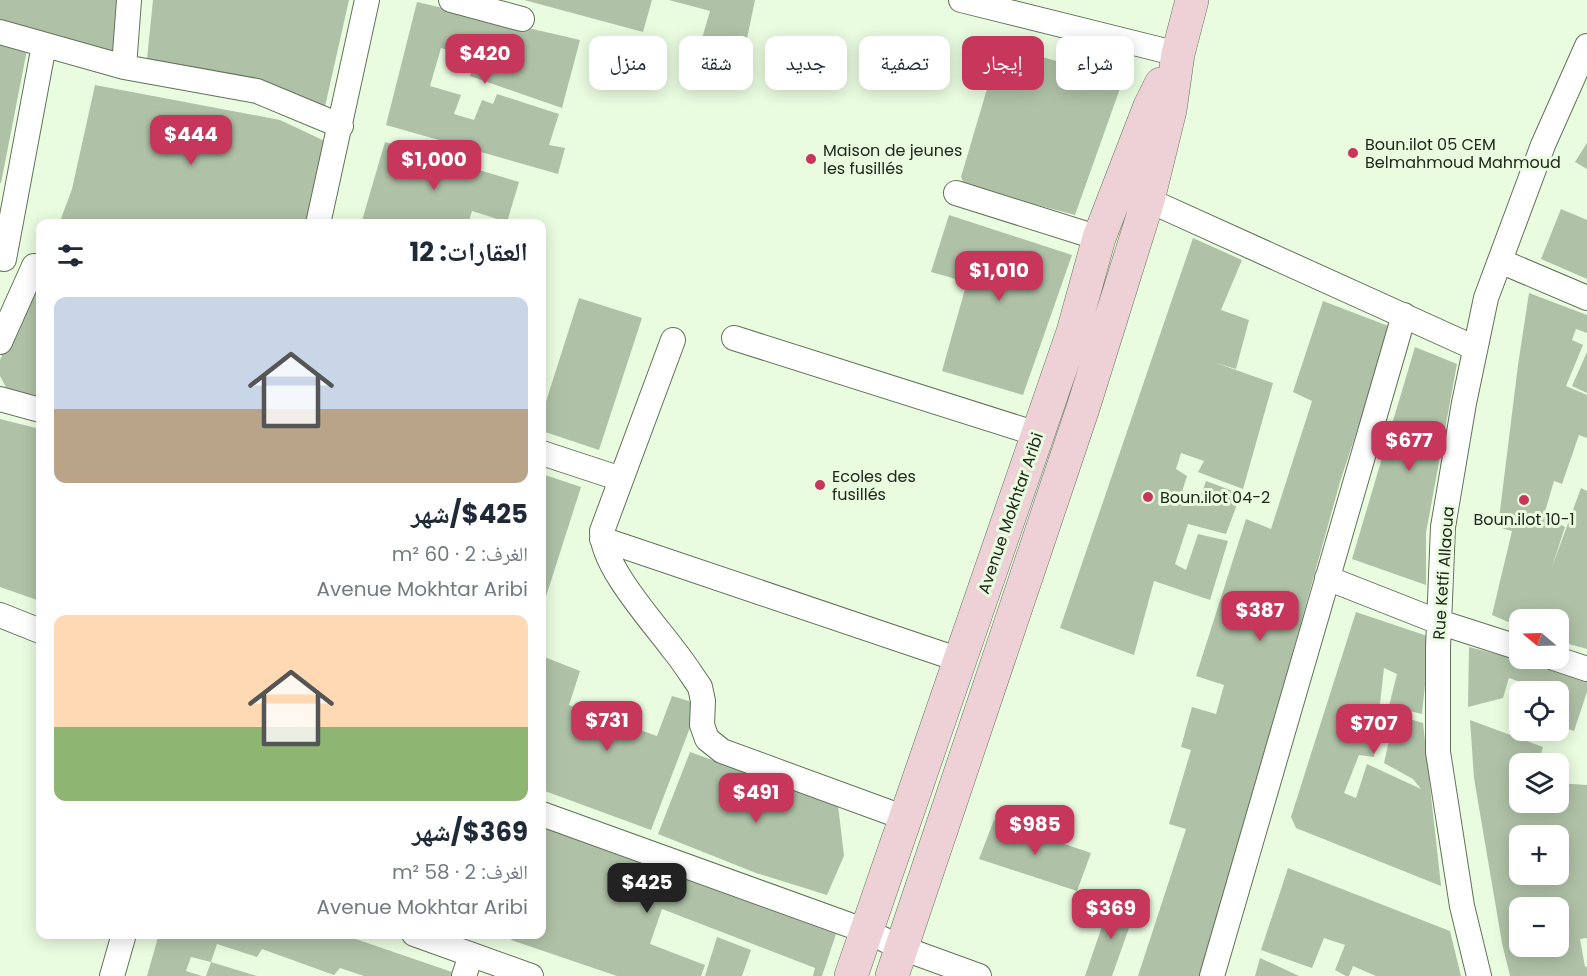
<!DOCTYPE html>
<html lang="ar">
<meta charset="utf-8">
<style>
:root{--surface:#fff;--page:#f2f2f3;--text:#1f2937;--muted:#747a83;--accent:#c7375c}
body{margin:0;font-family:Poppins,"Noto Naskh Arabic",sans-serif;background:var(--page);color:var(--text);direction:rtl;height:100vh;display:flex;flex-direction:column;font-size:22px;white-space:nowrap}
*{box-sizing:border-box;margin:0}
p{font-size:20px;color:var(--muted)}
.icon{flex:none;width:33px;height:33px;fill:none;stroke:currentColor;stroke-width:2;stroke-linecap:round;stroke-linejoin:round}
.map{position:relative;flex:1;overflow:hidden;direction:ltr}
.details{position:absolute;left:36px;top:219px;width:510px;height:720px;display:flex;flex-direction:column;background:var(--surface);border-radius:12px;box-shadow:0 3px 15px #0003;direction:rtl}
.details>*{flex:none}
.top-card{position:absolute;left:564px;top:36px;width:570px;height:54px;direction:rtl;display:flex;gap:12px}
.needle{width:39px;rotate:289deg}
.tools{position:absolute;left:1509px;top:609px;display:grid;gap:12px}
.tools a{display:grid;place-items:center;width:60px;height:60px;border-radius:12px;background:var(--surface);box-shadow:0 3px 15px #0003;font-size:30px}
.price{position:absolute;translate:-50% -51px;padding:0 14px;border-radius:12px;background:var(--accent);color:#fff;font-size:20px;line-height:39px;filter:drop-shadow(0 2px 3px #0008)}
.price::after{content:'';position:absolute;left:50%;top:36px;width:18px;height:14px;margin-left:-9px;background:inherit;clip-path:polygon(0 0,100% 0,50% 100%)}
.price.active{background:#222;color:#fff}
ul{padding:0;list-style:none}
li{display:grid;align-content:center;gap:12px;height:318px;padding:0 18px}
li span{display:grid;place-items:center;height:186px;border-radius:12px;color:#555}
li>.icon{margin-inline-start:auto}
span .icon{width:108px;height:108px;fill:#fffc;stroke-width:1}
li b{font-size:26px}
h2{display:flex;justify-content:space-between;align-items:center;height:72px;padding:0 18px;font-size:26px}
.tag{padding:0 21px;border-radius:12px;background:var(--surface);box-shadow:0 3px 15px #0003;font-size:21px;line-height:54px}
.tag.active{background:var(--accent);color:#fff}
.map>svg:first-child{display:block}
</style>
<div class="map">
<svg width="1587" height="976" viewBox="0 0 1587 976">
<rect width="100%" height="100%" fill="#e9fce0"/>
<path fill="#afc2a7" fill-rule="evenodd" d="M0,0H118L114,53L0,20Z
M153,0H349L324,111L262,83L147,59Z
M524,0H652L643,32Z
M669,0H755L744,53L701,42L710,11Z
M417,2L580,40L562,108L470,76L475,58L441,48L430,86L461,95L454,114L474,120L482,100L493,104L497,94L559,114L549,145L565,148L558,174L386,125Z
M0,43L27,50L1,183H0Z
M1000,45L1123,80L1075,215L965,186L961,177Z
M95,85L280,120L329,143L310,224H59L72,189Z
M385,142L519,182L507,222L472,211L468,224H361Z
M1587,143V169L1575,162Z
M1561,209L1587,220V279L1541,259Z
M949,215L1072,255L1023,395L942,371L967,282L931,272Z
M1193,238L1242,260L1221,310L1249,320L1236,369L1216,363L1273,383L1243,489L1198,472L1204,461L1181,453L1176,469L1187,476L1182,492L1199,501L1206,481L1241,494L1226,534L1188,524L1175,564L1186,570L1198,534L1228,541L1210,600L1154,581L1134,655L1060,628Z
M37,277L40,278V398L7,389L0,376V360Z
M1529,293L1587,315V333L1576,329L1572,340L1583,345L1566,386L1587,395V438L1579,435L1562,484L1554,481L1544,515L1565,527L1552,567L1581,488L1587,491V649L1558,641V620H1520V627L1492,615L1512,531L1498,527L1518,365Z
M579,298L642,318L599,450L542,431V414Z
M1323,301L1391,327L1340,482L1203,976H1138L1186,829L1169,824L1191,750L1181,747L1192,707L1216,714L1224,685L1196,676L1246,519L1271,529L1312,401L1293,392Z
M1415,347L1457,364L1426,533V585L1352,559Z
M1587,352V393L1572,386Z
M0,419L40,429V601L0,587Z
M542,474L581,487L542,609Z
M1356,612L1430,637L1422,714L1389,706L1397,674L1384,668L1374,757L1359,755L1344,793L1356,798L1367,764L1421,789L1413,779L1384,763L1395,715L1423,723L1441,886L1296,828L1291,817Z
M1469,647L1587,677V692L1574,731L1558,726V692H1549L1509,678L1503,698L1468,707Z
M542,656L580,671L569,705L657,736L672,696L699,704L651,830L542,790Z
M1470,720L1543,747L1538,764H1520V802H1558V783L1587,785V938L1580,939L1585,967L1587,966V976H1510L1502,943L1474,778ZM1520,836H1558V874H1520ZM1520,908H1558V946H1520Z
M690,752L838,805L844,856L827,895L756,873L658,834Z
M994,820L1091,853L1077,891L979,859Z
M542,826L836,934L822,976H813L815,968L662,909L650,944L705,965L701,976H617L511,940L513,934H542Z
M1288,868L1450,931L1461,976H1376L1353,966L1349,976H1346L1335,970L1345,945L1324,938L1312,968L1261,950Z
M1111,900L1136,908L1112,976H1085Z
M159,934H341L452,972L451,976H364L340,968L334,975L262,949L257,957L217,944L211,962L257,976H206L211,962L191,957L186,971L202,976H147Z
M717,937L751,950L742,976H705Z
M1260,958L1299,976H1255Z"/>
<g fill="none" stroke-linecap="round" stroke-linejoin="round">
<g stroke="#617259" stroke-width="26">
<path id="street" d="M451,0L522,19
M961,0L1178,54
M0,32L124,67L257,91L341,126
M124,67L129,0
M956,193L1099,238
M1148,200L1475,348
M318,224L367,0
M4,259L44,45
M1500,261L1587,298
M734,338L1037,434
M673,340L602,531C601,565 653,622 673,649C683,661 691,674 700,687L703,701L702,725L707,739L722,751L905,818
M0,342L34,266
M0,399L40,410
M542,453L621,479
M602,539L960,660
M1327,578L1439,622L1520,648
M0,615L40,631
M1554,658L1587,669
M542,814L866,931L902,948L979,976
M414,934L531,976
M112,976L124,934
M464,976L471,955
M1212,976L1404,315
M1479,976L1462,906L1438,752V648L1443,527L1464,403L1486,298L1543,145L1587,46"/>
</g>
<g stroke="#617259" stroke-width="34">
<path id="secondary" d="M851,976L1073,332L1099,238L1150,106L1161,84
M892,976L1083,408L1148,200L1170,110L1178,54L1192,0"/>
</g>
<use href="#street" stroke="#fff" stroke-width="24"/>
<use href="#secondary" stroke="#edd1d6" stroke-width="33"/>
</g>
<g fill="#c7375c" stroke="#e9fce0" stroke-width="2">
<circle cx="1353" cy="153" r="6"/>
<circle cx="811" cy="159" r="6"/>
<circle cx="820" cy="485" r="6"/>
<circle cx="1148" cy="497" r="6"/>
<circle cx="1524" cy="500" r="6"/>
</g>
<g text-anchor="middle" stroke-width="6" stroke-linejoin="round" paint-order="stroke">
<g font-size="16" fill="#20271d" stroke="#e9fce0" text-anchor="start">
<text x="1365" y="150">Boun.ilot 05 CEM<tspan x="1365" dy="18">Belmahmoud Mahmoud</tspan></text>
<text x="823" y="156">Maison de jeunes<tspan x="823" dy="18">les fusillés</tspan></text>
<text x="832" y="482">Ecoles des<tspan x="832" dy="18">fusillés</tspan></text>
<text x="1160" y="503">Boun.ilot 04-2</text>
<text x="1524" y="525" text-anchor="middle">Boun.ilot 10-1</text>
</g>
<g font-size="16" fill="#20271d" stroke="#e9fce0">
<text transform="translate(1010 513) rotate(-71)" y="6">Avenue Mokhtar Aribi</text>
<text transform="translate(1443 573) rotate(-86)" y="6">Rue Ketfi Allaoua</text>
</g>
</g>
</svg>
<div class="tools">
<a><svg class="needle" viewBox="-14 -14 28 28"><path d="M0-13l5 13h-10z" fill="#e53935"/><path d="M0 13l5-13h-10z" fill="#747a83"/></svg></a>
<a><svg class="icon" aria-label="locate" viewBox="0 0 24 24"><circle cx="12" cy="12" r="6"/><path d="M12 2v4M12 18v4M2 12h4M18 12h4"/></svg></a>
<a><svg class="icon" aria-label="layers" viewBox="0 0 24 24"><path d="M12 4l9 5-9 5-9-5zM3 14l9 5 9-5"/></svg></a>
<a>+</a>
<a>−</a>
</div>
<b class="price" style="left:485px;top:85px">$420</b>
<b class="price" style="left:191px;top:166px">$444</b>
<b class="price" style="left:434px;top:191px">$1,000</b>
<b class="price" style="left:999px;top:302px">$1,010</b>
<b class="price" style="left:1409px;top:472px">$677</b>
<b class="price" style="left:1260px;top:642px">$387</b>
<b class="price" style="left:607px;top:752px">$731</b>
<b class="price" style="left:1374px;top:755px">$707</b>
<b class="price" style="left:756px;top:824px">$491</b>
<b class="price" style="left:1035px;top:856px">$985</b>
<b class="price active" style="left:647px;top:914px">$425</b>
<b class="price" style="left:1111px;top:940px">$369</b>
<div class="top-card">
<a class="tag">شراء</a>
<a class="tag active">إيجار</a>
<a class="tag">تصفية</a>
<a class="tag">جديد</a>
<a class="tag">شقة</a>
<a class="tag">منزل</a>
</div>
<section class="details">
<h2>العقارات: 12<svg class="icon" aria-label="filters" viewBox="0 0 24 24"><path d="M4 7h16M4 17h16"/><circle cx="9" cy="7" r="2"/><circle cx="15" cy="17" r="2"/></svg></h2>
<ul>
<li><span style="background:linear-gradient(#c9d6e8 60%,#b9a48a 0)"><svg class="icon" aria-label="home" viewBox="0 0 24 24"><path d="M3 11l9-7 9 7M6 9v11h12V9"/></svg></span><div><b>$425/شهر</b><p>الغرف: 2 · 60 m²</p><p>Avenue Mokhtar Aribi</p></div></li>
<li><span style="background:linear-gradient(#ffd9b3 60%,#8fb573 0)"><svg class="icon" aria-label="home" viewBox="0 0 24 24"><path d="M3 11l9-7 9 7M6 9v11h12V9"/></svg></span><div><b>$369/شهر</b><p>الغرف: 2 · 58 m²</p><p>Avenue Mokhtar Aribi</p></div></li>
</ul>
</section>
</div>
